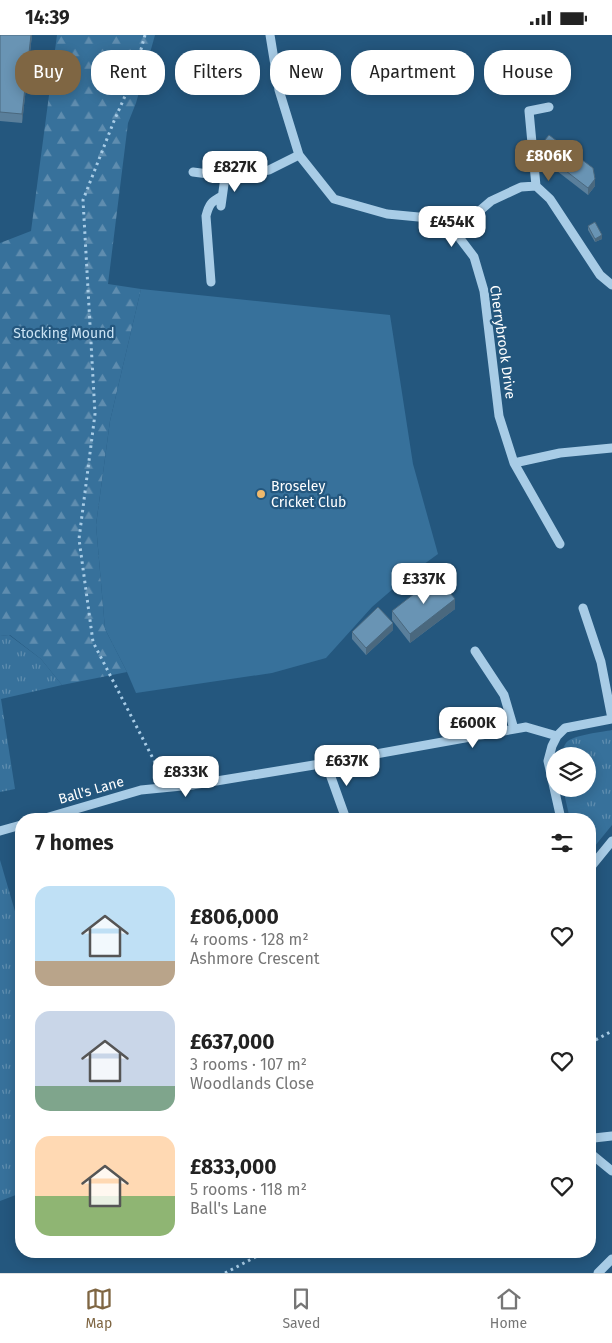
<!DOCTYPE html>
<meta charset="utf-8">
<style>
:root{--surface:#fff;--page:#f2f2f2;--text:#222;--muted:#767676;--line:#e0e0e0;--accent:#7f6643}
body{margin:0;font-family:"Fira Sans",sans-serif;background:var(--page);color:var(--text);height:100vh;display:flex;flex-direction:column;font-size:19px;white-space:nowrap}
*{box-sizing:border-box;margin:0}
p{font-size:16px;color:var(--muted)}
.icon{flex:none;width:28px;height:28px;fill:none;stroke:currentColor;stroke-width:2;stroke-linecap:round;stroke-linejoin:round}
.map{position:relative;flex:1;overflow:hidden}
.panel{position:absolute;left:15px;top:778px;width:581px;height:445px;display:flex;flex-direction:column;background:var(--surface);border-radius:20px;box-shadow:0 2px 12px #0003}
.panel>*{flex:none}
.banner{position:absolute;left:15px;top:15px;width:582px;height:45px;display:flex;gap:10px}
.buttons{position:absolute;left:546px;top:712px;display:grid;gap:10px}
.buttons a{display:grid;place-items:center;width:50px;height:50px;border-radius:50%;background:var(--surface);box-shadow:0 2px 12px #0003;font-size:25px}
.price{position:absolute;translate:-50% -42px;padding:0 11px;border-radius:10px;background:#fff;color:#222;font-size:16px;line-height:32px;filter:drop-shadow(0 1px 2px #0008)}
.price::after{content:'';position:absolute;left:50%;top:30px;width:15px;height:11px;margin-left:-8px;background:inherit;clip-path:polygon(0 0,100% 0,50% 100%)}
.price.current{background:var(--accent);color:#fff}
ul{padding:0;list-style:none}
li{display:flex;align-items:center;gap:15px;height:125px;padding:0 20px}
li span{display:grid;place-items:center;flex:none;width:140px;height:100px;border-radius:15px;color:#555}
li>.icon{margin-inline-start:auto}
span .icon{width:60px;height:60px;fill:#fffc;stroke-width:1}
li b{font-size:21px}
h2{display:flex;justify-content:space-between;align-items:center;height:60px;padding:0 20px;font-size:21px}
.pill{padding:0 18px;border-radius:20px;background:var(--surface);box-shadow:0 2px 12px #0003;font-size:18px;line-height:45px}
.pill.current{background:var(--accent);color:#fff}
.status{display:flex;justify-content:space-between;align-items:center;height:35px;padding:0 25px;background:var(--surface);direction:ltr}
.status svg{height:14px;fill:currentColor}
.tabs{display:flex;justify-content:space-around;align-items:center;height:70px;border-top:1px solid var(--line);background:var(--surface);font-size:14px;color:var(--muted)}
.tabs a{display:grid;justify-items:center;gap:2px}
.tabs .current{color:var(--accent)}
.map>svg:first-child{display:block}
</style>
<div class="status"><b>14:39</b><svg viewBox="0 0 49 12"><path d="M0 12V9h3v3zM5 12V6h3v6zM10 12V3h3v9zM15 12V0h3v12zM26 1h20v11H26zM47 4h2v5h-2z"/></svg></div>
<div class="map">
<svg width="612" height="1238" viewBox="0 0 612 1238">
<defs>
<pattern id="grass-tufts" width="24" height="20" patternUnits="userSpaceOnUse" patternTransform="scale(1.25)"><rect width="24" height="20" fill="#37719b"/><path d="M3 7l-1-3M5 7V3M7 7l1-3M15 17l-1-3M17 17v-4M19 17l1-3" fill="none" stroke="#5f8daf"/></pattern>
<pattern id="forest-firs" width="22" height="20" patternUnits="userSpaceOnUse" patternTransform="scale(1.25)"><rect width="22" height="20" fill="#37719b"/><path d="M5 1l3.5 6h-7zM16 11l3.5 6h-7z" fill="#5f8daf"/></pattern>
</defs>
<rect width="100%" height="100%" fill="#24577e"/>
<path fill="url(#grass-tufts)" d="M9,600L41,624L62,650L1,664L15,754L0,757V601Z
M612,695V790L590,817V784H570L563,754H588V721H561C562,717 564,709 568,706C575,700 602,697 612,695Z
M0,825L19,890L21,889V1158L0,1166Z"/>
<path fill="url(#forest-firs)" d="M57,0H155L136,68L128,88L108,249L141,254L110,386L96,490L105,594L127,637L62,650L41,624L10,600L0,601V208L31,196Z"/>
<path fill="#37719b" d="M141,254L390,280L413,429L438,519L409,540L372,572L326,623L272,638L136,658L127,637L105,594L96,490L110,386Z"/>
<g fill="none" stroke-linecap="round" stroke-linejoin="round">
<path stroke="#a8cce6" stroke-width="3" stroke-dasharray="2.5 4" stroke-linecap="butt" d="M145,0L133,43L114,86L83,165L95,379L79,504L93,607L162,741
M590,1008L612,996
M225,1238L267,1216"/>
<path stroke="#a8cce6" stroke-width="9" d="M270,0L279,55L299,120L334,164L387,179L429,183L455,197L474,222L484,256L499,381L514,428L560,509
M193,137L239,143L269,135L299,120
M536,151L529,76L549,72
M221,171L225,142
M455,197L491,166L521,152L536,151L550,164L600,240L612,250
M211,247L206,181C209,169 211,167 222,161
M514,428L560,418L612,413
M583,573L601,627L612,684
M475,616L504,660L514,694
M557,701L552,711L548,726L561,784
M326,728L346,784
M42,784L141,755L192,750L326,728L526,692L557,701L565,693L612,684
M0,796L21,790
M590,833L612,806
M590,1106L594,1103L612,1101
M590,1118L612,1136
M598,1238L612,1224"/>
</g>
<path fill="#5a7f9b" d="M0,0H32L22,88L0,86Z
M540,111L595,151L588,160L544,126V120L540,118Z
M588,191L602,204L595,207L588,195Z
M455,574L410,608L392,585V576Z
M393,595L366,620L352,604V597Z"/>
<path fill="#4a687e" d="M31,0H32L22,88V79Z
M595,144V151L588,160V153Z
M602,200V204L595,207V204Z
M455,564V574L410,608V599Z
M393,588V595L366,620V613Z"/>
<path fill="#6994b4" stroke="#4a687e" d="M0,0H31L22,79L0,77Z
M549,100L593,133L595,144L588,153L544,119L546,116L540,111Z
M595,187L602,200L595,204L588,191Z
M437,541L455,564L410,599L392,576Z
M378,572L393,588L366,613L352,597Z"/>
<circle fill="#f0b96c" stroke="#24577e" stroke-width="2" cx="261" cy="459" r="5"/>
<g text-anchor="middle" stroke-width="4.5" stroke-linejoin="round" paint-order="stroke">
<g font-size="14" fill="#cbe4f5" stroke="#24577e">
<text x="64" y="303">Stocking Mound</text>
</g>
<g font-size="14" fill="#fff" stroke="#24577e">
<text transform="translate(503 307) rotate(82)" y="5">Cherrybrook Drive</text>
<text transform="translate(91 755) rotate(-16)" y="5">Ball's Lane</text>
</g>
<g font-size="14" fill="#fff" stroke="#24577e" text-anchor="start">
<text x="271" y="456">Broseley<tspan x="271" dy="16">Cricket Club</tspan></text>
</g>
</g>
</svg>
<div class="buttons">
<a><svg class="icon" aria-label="layers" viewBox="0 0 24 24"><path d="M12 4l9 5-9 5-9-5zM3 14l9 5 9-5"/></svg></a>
</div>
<b class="price current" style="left:549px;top:147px">£806K</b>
<b class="price" style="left:235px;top:158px">£827K</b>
<b class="price" style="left:452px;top:213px">£454K</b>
<b class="price" style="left:424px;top:570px">£337K</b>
<b class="price" style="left:473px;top:714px">£600K</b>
<b class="price" style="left:347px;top:752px">£637K</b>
<b class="price" style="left:186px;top:763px">£833K</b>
<div class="banner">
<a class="pill current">Buy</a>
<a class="pill">Rent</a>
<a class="pill">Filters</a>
<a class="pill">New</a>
<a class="pill">Apartment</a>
<a class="pill">House</a>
</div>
<section class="panel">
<h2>7 homes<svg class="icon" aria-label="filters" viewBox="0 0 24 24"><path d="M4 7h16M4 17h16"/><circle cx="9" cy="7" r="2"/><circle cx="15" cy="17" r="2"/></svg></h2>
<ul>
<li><span style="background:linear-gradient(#bfe0f5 75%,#b9a48a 0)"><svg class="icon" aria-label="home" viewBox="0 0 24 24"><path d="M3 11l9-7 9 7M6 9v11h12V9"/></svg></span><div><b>£806,000</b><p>4 rooms · 128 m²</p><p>Ashmore Crescent</p></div><svg class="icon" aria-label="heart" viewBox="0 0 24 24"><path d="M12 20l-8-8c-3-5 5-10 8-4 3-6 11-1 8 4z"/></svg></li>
<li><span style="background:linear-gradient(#c9d6e8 75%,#7fa58c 0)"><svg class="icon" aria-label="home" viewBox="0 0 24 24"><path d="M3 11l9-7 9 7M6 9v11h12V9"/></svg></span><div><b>£637,000</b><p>3 rooms · 107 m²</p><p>Woodlands Close</p></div><svg class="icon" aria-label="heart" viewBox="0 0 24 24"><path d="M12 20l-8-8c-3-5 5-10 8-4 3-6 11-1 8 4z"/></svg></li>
<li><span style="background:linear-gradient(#ffd9b3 60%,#8fb573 0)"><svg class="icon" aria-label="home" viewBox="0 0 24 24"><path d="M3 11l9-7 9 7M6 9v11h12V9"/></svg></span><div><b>£833,000</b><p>5 rooms · 118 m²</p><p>Ball's Lane</p></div><svg class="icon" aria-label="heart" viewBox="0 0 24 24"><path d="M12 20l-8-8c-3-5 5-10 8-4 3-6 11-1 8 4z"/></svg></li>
</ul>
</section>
</div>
<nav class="tabs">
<a class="current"><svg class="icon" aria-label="map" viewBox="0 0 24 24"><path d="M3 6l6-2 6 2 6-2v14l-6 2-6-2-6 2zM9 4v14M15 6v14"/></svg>Map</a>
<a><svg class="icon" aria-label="saved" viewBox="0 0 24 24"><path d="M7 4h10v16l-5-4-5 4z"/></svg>Saved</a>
<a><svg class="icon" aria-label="home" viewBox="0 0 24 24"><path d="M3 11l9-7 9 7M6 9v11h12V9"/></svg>Home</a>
</nav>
